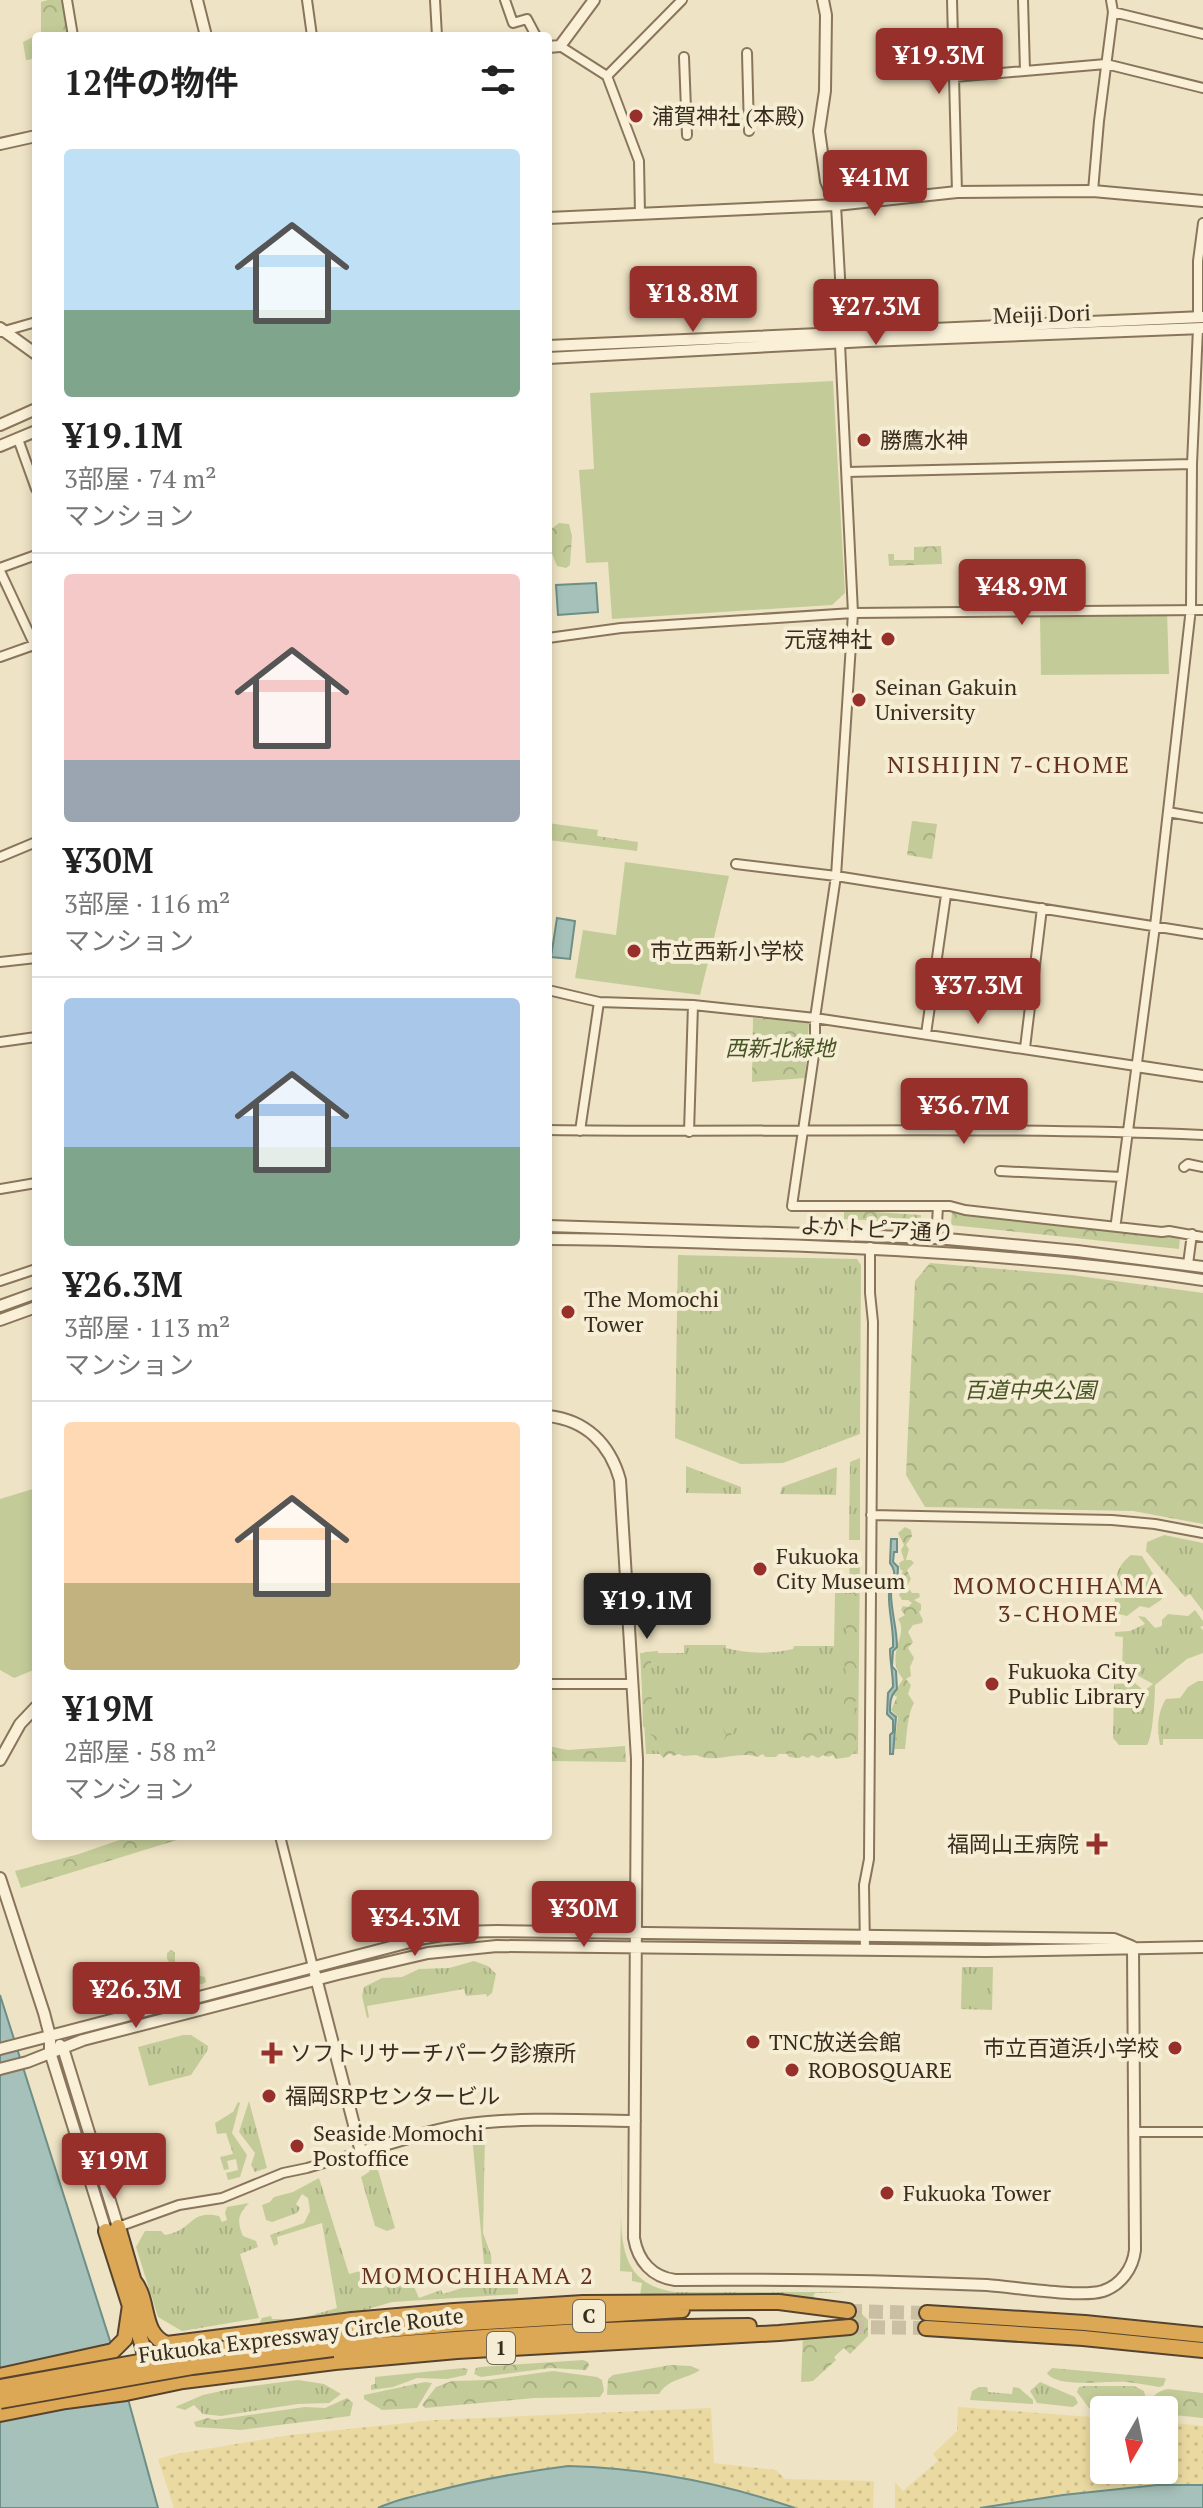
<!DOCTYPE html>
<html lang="ja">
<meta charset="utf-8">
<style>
:root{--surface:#fff;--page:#f2f2f2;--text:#222;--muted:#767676;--line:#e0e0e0;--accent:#972f2b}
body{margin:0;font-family:"PT Serif","Noto Sans JP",serif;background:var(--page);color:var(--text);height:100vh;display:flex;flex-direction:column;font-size:30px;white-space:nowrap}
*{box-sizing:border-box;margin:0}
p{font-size:26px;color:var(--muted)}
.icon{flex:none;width:44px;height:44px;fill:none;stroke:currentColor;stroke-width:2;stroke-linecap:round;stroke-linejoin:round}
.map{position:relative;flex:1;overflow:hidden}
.panel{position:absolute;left:32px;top:32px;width:520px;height:1808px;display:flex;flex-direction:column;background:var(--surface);border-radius:8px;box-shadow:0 4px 12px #0003}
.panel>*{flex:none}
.needle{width:52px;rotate:189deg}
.tools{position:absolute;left:1090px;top:2396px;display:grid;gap:16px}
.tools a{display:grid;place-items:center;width:88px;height:88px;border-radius:8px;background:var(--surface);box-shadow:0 4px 12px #0003;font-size:40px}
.price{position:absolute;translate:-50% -68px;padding:0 18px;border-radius:8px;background:var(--accent);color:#fff;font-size:26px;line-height:52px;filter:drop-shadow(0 2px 4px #0008)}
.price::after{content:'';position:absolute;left:50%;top:48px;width:24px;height:18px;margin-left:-12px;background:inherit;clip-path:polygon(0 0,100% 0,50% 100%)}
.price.selected{background:#222;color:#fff}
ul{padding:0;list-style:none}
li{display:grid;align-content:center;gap:16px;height:424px;padding:0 32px}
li+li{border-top:2px solid var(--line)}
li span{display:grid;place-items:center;height:248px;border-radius:8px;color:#555}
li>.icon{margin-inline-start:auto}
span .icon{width:144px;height:144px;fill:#fffc;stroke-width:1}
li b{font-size:34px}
h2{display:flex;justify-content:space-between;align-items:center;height:96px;padding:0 32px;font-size:34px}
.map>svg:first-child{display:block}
</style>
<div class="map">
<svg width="1203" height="2508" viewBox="0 0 1203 2508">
<defs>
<pattern id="grass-tufts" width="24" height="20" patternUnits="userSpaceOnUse" patternTransform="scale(2)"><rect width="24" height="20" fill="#c3cc98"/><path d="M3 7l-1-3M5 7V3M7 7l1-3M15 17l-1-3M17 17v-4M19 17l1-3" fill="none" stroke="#a8af83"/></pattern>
<pattern id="forest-crowns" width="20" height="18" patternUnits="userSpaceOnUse" patternTransform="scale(2)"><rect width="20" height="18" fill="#c3cc98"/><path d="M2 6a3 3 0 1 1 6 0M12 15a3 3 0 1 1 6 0" fill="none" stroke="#a8af83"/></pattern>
<pattern id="sand-dots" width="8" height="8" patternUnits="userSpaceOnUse" patternTransform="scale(2)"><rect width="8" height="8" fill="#eadaa1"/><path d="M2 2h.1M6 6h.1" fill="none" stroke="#c9bb8a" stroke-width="1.8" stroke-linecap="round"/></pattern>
</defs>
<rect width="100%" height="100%" fill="#eee3c4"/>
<path fill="url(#grass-tufts)" d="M678,1255L857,1259L861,1265L860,1434L783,1463L741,1464L675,1438Z
M860,1458V1540H849L850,1462Z
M686,1466L741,1487V1494L686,1493Z
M837,1467L836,1495L780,1494L782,1487Z
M1164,1535L1203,1543V1611L1190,1594L1185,1597L1146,1551L1147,1542Z
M850,1552H860L858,1754H646L640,1653H684V1645H726V1648C749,1654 770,1654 793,1649L794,1646H834L835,1593H849Z
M1131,1555L1142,1556L1165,1593L1161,1600L1149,1608L1140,1606L1127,1616L1115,1613C1115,1590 1111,1570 1131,1555Z
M1195,1610L1203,1621V1626L1200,1627L1203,1630V1653L1187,1659L1155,1685C1155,1697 1153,1737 1147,1745H1119L1113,1738L1114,1684L1135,1683L1144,1691L1153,1684L1135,1674H1115V1671H1122L1123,1637L1115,1636V1632L1130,1631L1145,1624L1138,1616L1145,1617L1155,1628L1162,1626V1620L1168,1614L1188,1616Z
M1198,1681H1203V1739H1163V1745H1160C1157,1729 1157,1713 1166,1699L1180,1698L1188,1687Z
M474,1961L488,1966L496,1974L492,1993L487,1997L486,1994L466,1996L464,1989L367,2006L369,2017L367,2018L362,1996L364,1987L382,1978L402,1977L419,1969L449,1968Z
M962,1967H993L992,2010L961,2009Z
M183,2035H191L208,2046L207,2051L191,2075L149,2086L138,2047Z
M249,2101L267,2168L255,2172L251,2165L255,2153L239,2132Z
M238,2102L240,2103L232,2133L247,2155L240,2177L228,2180L226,2173L238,2170L236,2159L227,2161L229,2169L224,2170L220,2157L233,2154L226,2133L217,2134L215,2123L233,2112Z
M485,2135L483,2233L491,2255L493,2288H518V2294L392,2302L342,2317L192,2334L259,2324L262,2318L271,2316L272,2319H299L337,2308L322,2223L277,2237L278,2244L274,2246L270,2235L304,2223L310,2211L308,2198L302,2194L296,2204L300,2208L297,2213L272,2222L266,2220L262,2205L270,2202L274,2197L293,2192L319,2178L349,2274L360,2271L364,2281L406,2268L419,2298L441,2290L443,2294L475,2284L473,2276L485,2275L472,2136Z
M622,2150C622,2169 622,2188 621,2207C621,2250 625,2285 675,2292H846L815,2293L813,2296L816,2298L856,2305L711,2295L620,2297V2294L640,2295L642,2283L632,2281V2272L620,2271Z
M375,2160L395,2228L387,2231L375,2226L361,2177L369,2172L372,2162Z
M249,2203C239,2213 236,2220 243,2236L256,2241L258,2247L240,2254L259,2318L182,2331L158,2317L136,2247L145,2231H161L165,2235C169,2234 174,2233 178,2231C194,2223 194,2211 219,2216L222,2222L227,2220L225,2213L227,2207Z
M298,2380L324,2384L341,2394L329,2403L298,2404L221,2416L203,2414L194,2405L185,2410L175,2407L203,2395L230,2389Z
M1040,2382L1075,2397L1078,2403L1073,2407L1037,2403L1030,2391Z
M979,2387H987L988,2392L1012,2394L1013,2387L1019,2388L1033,2400V2404L970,2400L972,2391Z"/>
<path fill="url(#forest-crowns)" d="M48,0H62L68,36H36V58L26,60L23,42L41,33V2Z
M559,523L569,524L572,536L570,565L566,568L557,566L551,551L550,530Z
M941,546L942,564L889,566L888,554H894V560H914V547Z
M912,821L937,824L932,859L907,855Z
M548,823L598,830L597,836L638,842L637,851L548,840Z
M753,1018L809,1022L805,1078L752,1082Z
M844,1210L921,1215L920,1223L844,1219Z
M952,1212L1180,1237L1179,1249L951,1225Z
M930,1263L1072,1275L1203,1293V1524L1133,1511L925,1507L906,1475L915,1281Z
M905,1527L911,1530L912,1536L906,1545L909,1549L906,1560H911L914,1563L907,1570L911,1579L907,1586L912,1593H919L920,1597L914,1600L921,1604V1610L919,1612L923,1620L922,1623L913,1625L908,1632L913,1642L908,1648L914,1658L910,1667L911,1676L906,1679L911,1685L908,1694L914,1703C907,1715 907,1735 905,1749H894L898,1717L891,1710L897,1697L893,1695L903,1679C883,1655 910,1635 898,1619L905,1615L901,1610L903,1606L908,1607L912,1603L908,1600H902L899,1595L904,1586L899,1580L903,1571L900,1569L899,1563L904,1560L901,1550L904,1545L898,1533Z
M856,1594L859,1598L856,1620L859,1637L856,1642L858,1646L859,1656L854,1662L859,1671C854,1682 855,1687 857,1698L853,1706L855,1712L851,1718L857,1725L854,1733L857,1738L854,1743L857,1750L849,1757L836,1759L833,1755L828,1757L823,1755L818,1758L812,1755L808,1758L803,1756L799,1758L789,1757L786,1753L788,1744L791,1741L796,1744L799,1742L798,1736L802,1732L808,1733V1729L811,1726L815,1728L814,1733L821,1744L827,1742L831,1745L839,1743L843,1738V1720L845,1717L842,1710C846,1701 844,1693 842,1683L846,1674L844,1663L847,1660L845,1647L848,1642L846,1638C848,1624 842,1609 846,1595Z
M645,1652L658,1651V1655L651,1659L652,1722L647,1728L643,1727L641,1655Z
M727,1724L733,1728L731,1734L736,1742L764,1746L767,1743L773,1745L780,1742L783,1749L776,1757H766L762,1754L758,1757C738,1750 716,1764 696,1755L683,1756L679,1754L673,1756L670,1753L663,1758L657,1750L650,1751L647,1748V1738L651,1734L660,1738L665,1745L721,1743L724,1741L726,1734L723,1728Z
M548,1746L568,1750L625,1746L626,1762L548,1761Z
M131,1836H190L21,1888L15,1871L79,1854Z
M171,1950L175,1953V1962L183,1979L195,1975L205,1977L206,1982L202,1984H184L174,1990L138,1999L136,1995L138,1991L174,1982V1976L169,1966L170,1963L167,1959V1953Z
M852,2304L856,2305L858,2310L868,2320V2336L850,2354L844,2348L834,2357L836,2360L813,2381L801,2382L803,2335L850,2334Z
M583,2360L588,2362L589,2366L586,2370L550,2368L481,2377L474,2374L476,2368L480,2367Z
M671,2365L691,2366L700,2370C685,2380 669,2378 659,2394L607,2395L608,2379L613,2375Z
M463,2368L468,2369L466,2375L447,2379L417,2378L393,2387L371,2390V2385L375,2384V2377Z
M1052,2368L1164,2378L1166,2379L1163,2386L1159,2387C1148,2385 1137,2383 1127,2382C1108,2380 1057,2389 1047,2373Z
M553,2371L597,2377L602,2380L604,2391L600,2397L534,2398L425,2408L422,2405L436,2387L452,2381L489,2380Z
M425,2382L432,2383L417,2408L382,2410L364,2399V2395Z
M1084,2386H1134L1144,2391L1147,2403L1142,2410L1089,2408L1077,2392L1079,2387Z
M1168,2389L1203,2393V2418L1164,2414V2410H1148C1150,2398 1156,2391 1168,2389Z
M347,2398L353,2403L350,2416L241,2430L196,2427L194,2422L208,2418L214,2420L305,2407L325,2408Z"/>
<path fill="url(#sand-dots)" d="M958,2407L1104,2418V2470H1164V2422L1203,2426V2485H1157L1063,2495L980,2508H895V2482L903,2491L938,2461L933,2454L957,2431Z
M711,2408L714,2463L776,2470L785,2479L874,2481L873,2508H795L744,2491L677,2477L601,2467L568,2466L531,2471L457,2485L391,2502L378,2508H174L158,2459L176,2454L291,2435L436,2420Z"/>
<path fill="#c3cc98" d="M833,381L845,593L832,605L612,619L608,562L586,563L579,470L594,469L590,393Z
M1167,611L1169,674L1041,675L1040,616Z
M625,862L729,876L700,995L575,978L583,930L616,935Z
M36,1488V1669L14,1678L0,1670V1499Z"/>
<path fill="#a6c1ba" stroke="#6d8f88" stroke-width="2" d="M596,583L598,612L558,615L556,585Z
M557,918L575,921L570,959L551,957Z
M891,1539H897V1552H894L893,1562L898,1567L897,1588L891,1593C891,1612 897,1628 897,1647L893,1651L892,1666L896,1671L897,1689C890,1696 890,1703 890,1712L896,1717L893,1754H890V1735L893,1732V1720L887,1714L888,1693L893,1687C893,1673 890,1663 890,1649L893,1647C894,1628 888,1611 889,1592L894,1586C894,1576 896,1570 890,1563Z
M0,1995L125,2388L158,2508H0Z
M568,2466C645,2468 722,2483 795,2508H378C395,2500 414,2496 432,2492C477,2480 522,2472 568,2466Z
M1157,2485H1203V2508H980L1063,2495Z"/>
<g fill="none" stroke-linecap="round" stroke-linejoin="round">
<path stroke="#cabea3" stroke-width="14" stroke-dasharray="14 7" stroke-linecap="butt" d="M848,2311L927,2313
M850,2327L926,2328"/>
<g stroke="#89755b" stroke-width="12">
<path id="minor" d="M67,0L73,36
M307,0L312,36
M435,0L437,36
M505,0L513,23L527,19L536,36
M952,0L957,192
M1023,0L1025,71
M1113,12L1203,34
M560,46L607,76L639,161L640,214
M747,53L749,131
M684,57L687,135
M607,76L682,0
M954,77L1106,64L1203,88
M1093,191L1099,121L1113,12L1111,0
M836,205L843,332L840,344L853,613L836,876L815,1018V1048L792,1206H950L965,1210L1162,1232L1169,1231L1203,1237
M1198,317V261L1203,223
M1,332L36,322
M18,439L36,489
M847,472L1192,464
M0,568L36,555
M0,571L36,648
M548,638L621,628L853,613L1203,610
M0,657L34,645
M1168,812L1203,818
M0,857L36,842
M736,864L836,876L1203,934
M0,962L36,958
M548,990L599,1002L693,1005L815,1018L1136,1066
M926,1034L946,895
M0,1042L36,1037
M1025,1048L1042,908
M548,1130C766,1133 985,1126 1203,1135
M580,1131L599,1002
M689,1132L693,1005
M1184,1167L1188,1164L1203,1167
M1000,1171L1122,1177
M0,1189L36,1183
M1116,1222L1155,926L1191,608L1192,464L1198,328
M936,1238L938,1207
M1188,1264L1192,1234
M0,1281L36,1269
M871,1515L1112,1520L1155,1524L1203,1533
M548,1684H633
M280,1836L313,1967
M865,1950L864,1885L869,1859L873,1322L870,1293V1247
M1136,2132H1203
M118,2227L179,2205L222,2198L283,2173L307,2168L361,2152"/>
</g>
<g stroke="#89755b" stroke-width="14">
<path id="tertiary" d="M197,0L206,36
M823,0L826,15L825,91L819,131L826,181L836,205
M548,47L560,46L594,0
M0,144L36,136
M548,218L836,205L957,192L1093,191L1203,201
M0,328L36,354
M548,346L1203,317
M548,358L867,341L1203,328
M0,425L36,409
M0,446L36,431
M1136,1066L1203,1076
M548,1226L936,1238L1077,1251L1203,1267
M548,1239C613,1239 678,1242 743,1244C897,1248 1050,1257 1203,1280
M0,1306L36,1293
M0,1320L36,1307
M548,1416C586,1420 610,1444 620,1480L637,1759L634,2238C638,2261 652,2277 675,2280C779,2279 883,2281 987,2285C1015,2287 1080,2298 1103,2291C1121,2285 1133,2268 1135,2250L1133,1947
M0,1760L20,1724L36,1707
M0,1878L44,2013L50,2036V2052L106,2231
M315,1974L361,2152C394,2142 428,2131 462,2125C519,2117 577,2120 635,2121
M60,2045L63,2048L118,2227
M0,2049L425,1938L460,1932L497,1931L1114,1939L1131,1946
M0,2069L27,2062L83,2040L338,1974L428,1953L497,1946L986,1951L1203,1947"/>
</g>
<g stroke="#56432f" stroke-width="18">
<path id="motorway" d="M118,2227L136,2289
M106,2231L143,2347L148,2372
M134,2281C150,2301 141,2334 167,2344L352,2320L454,2311L583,2303L779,2302L848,2311
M927,2313L1085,2323L1203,2335
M926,2328L1083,2338L1203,2350
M331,2335L455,2324L682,2310
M333,2349C472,2337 610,2327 749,2326
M0,2376L113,2351L125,2339L130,2305
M0,2414L66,2401L126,2393L183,2381L335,2362L457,2351L779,2333L850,2327"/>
</g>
<use href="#minor" stroke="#f9f0d7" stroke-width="8"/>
<use href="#tertiary" stroke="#f9f0d7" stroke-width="10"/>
<use href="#motorway" stroke="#dca856" stroke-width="14"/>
<g stroke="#56432f" stroke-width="18" stroke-linecap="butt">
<path id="motorway-bridge" d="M0,2387L189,2353L331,2335
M0,2401L192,2367L333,2349"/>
</g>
<use href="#motorway-bridge" stroke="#dca856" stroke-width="14"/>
</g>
<g fill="#972f2b" stroke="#f5edd4" stroke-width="3">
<circle cx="636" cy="116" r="8"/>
<circle cx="864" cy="440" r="8"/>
<circle cx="888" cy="639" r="8"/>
<circle cx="859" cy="700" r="8"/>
<circle cx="634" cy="951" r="8"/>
<circle cx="568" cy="1312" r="8"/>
<circle cx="760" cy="1569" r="8"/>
<circle cx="992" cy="1684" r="8"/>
<path d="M1093 1832h8v8h8v8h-8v8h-8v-8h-8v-8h8z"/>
<circle cx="753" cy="2042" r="8"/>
<circle cx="1175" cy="2048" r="8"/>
<path d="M268 2041h8v8h8v8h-8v8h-8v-8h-8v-8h8z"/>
<circle cx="792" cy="2070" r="8"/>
<circle cx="269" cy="2096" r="8"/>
<circle cx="297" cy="2146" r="8"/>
<circle cx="887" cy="2193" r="8"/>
</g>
<g text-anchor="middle" stroke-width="8" stroke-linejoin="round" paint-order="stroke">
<g fill="#f5edd4" stroke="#716655" stroke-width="2">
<rect x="573" y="2300" width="32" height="32" rx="6"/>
<rect x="487" y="2332" width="28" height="32" rx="6"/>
</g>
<g font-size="20" font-weight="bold" fill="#392c1e">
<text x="589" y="2323">C</text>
<text x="501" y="2355">1</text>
</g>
<g font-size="22" fill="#392c1e" stroke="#f5edd4" text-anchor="start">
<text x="652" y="124">浦賀神社 (本殿)</text>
<text x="880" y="448">勝鷹水神</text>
<text x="872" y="647" text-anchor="end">元寇神社</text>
<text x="875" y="695">Seinan Gakuin<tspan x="875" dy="25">University</tspan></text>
<text x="650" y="959">市立西新小学校</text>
<text x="584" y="1307">The Momochi<tspan x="584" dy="25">Tower</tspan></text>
<text x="776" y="1564">Fukuoka<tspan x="776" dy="25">City Museum</tspan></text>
<text x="1008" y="1679">Fukuoka City<tspan x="1008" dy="25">Public Library</tspan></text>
<text x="1079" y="1852" text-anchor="end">福岡山王病院</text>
<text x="769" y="2050">TNC放送会館</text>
<text x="1159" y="2056" text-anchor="end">市立百道浜小学校</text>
<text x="290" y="2061">ソフトリサーチパーク診療所</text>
<text x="808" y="2078">ROBOSQUARE</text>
<text x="285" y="2104">福岡SRPセンタービル</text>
<text x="313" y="2141">Seaside Momochi<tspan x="313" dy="25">Postoffice</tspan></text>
<text x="903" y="2201">Fukuoka Tower</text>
</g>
<g font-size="22" fill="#392c1e" stroke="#f5edd4">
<text transform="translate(1042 314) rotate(-2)" y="8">Meiji Dori</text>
<text transform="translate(877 1229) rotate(3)" y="8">よかトピア通り</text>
<text transform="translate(301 2335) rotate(-7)" y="8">Fukuoka Expressway Circle Route</text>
</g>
<g font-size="22" font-style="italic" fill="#475525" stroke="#f5edd4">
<text x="780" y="1056">西新北緑地</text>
<text x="1030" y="1398">百道中央公園</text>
</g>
<g font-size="24" letter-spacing="2" fill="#65301e" stroke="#f5edd4">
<text x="1009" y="773">NISHIJIN 7-CHOME</text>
<text x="1059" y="1594">MOMOCHIHAMA<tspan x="1059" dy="28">3-CHOME</tspan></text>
<text x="478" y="2284">MOMOCHIHAMA 2</text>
</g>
</g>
</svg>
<div class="tools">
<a><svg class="needle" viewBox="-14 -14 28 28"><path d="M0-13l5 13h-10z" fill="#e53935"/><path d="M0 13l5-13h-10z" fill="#767676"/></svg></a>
</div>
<b class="price" style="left:939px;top:96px">¥19.3M</b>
<b class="price" style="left:875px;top:218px">¥41M</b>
<b class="price" style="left:693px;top:334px">¥18.8M</b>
<b class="price" style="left:876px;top:347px">¥27.3M</b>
<b class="price" style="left:1022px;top:627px">¥48.9M</b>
<b class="price" style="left:978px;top:1026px">¥37.3M</b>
<b class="price" style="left:964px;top:1146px">¥36.7M</b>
<b class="price selected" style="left:647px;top:1641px">¥19.1M</b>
<b class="price" style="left:584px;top:1949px">¥30M</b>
<b class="price" style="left:415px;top:1958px">¥34.3M</b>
<b class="price" style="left:136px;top:2030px">¥26.3M</b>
<b class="price" style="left:114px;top:2201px">¥19M</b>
<section class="panel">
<h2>12件の物件<svg class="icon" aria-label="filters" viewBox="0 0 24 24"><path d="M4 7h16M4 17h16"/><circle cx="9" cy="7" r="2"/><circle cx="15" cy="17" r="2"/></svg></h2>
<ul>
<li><span style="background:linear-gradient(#bfe0f5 65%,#7fa58c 0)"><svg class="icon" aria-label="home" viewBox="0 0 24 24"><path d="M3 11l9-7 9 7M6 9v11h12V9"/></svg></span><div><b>¥19.1M</b><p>3部屋 · 74 m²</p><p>マンション</p></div></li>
<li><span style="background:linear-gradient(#f6c9c9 75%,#9aa5b1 0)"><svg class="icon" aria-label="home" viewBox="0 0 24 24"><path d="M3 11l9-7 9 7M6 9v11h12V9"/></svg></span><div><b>¥30M</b><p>3部屋 · 116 m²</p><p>マンション</p></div></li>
<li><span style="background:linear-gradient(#a9c7e8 60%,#7fa58c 0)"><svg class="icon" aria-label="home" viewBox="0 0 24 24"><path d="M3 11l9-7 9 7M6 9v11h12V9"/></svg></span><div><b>¥26.3M</b><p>3部屋 · 113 m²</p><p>マンション</p></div></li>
<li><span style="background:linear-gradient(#ffd9b3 65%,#c2b280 0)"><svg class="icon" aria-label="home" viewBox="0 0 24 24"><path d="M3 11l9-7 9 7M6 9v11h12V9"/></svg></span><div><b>¥19M</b><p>2部屋 · 58 m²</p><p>マンション</p></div></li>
</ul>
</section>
</div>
